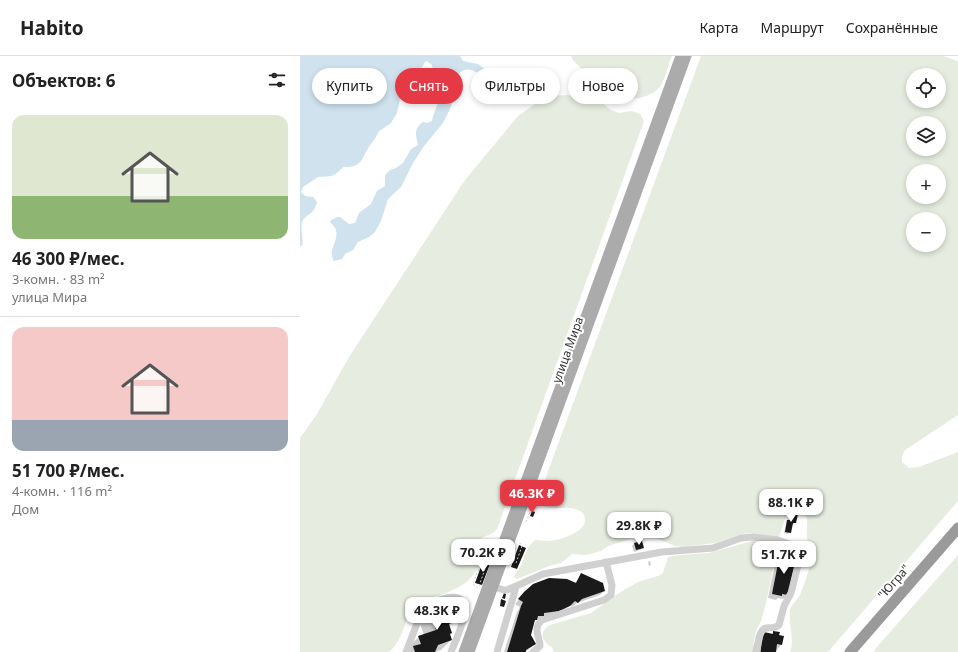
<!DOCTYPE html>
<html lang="ru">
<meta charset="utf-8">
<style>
:root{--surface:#fff;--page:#f2f2f2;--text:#222;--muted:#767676;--line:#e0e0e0;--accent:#e63946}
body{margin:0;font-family:"Noto Sans",sans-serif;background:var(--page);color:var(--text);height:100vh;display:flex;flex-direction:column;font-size:15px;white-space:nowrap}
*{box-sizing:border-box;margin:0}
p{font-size:13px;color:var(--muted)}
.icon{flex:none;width:22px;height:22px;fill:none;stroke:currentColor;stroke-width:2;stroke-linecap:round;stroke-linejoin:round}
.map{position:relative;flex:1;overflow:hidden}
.sheet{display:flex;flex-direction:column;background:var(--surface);width:300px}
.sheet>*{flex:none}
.guide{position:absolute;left:12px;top:12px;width:380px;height:36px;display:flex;gap:8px}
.buttons{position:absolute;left:606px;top:12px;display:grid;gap:8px}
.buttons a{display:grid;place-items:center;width:40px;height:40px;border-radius:50%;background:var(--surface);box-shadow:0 2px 6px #0003;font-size:20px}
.price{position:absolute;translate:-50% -34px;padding:0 9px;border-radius:8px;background:#fff;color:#222;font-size:13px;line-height:26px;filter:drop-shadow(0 1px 2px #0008)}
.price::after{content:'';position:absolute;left:50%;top:24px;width:12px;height:9px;margin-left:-6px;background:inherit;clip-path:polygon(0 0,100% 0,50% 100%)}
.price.current{background:var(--accent);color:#fff}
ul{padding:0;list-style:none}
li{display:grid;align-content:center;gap:8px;height:212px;padding:0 12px}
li+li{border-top:1px solid var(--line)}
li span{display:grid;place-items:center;height:124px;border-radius:12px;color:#555}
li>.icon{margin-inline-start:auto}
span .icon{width:72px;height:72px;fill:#fffc;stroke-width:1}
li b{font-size:17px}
h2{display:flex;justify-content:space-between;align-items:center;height:48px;padding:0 12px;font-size:17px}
.chip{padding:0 14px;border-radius:18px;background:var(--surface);box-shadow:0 2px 6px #0003;font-size:14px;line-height:36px}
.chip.current{background:var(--accent);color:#fff}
header{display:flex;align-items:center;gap:24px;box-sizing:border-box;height:56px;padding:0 20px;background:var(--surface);border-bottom:1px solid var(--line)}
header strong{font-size:19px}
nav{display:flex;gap:22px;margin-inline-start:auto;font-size:14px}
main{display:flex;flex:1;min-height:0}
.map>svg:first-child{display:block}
</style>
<header>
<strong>Habito</strong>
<nav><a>Карта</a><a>Маршрут</a><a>Сохранённые</a></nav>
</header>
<main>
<section class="sheet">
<h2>Объектов: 6<svg class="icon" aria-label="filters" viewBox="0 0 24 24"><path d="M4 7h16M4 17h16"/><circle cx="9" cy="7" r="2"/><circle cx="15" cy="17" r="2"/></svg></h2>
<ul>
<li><span style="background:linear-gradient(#dfe7d0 65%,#8fb573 0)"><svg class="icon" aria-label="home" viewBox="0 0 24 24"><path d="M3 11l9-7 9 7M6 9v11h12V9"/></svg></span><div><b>46 300 ₽/мес.</b><p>3-комн. · 83 m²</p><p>улица Мира</p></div></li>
<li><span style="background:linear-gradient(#f6c9c9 75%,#9aa5b1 0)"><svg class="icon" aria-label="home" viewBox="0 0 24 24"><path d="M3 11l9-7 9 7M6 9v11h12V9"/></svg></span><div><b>51 700 ₽/мес.</b><p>4-комн. · 116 m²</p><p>Дом</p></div></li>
</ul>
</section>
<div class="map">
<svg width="658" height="596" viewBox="0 0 658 596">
<rect width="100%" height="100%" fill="#fff"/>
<path fill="#e6ecdf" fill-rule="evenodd" d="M271,0H372C368,9 366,21 361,29C357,35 352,38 346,40C318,51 291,23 273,4Z
M401,0H643L658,5V359L605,394L602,400V406L609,412L619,411L658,396V445L528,596H490C495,583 488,568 490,554C491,549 497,544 500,539C505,526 511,511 511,497C511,491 507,486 507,480C506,471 510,463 503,456C498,452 491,453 487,457L479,481L450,477L442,478L415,487L383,491L375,490L356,482L344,481H337L308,490L301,495L286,499L272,498L261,507L249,510L217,523L214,521C215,517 217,516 219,513C226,502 224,493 235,484C239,484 243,485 247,485C258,485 286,476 285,464C285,459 283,456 278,454C269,449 255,454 245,451L241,447L240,437ZM613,19H639V45H613ZM613,67H639V93H613ZM613,115H639V141H613ZM613,163H639V189H613Z
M269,39L300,45L311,54L319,57L332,55L340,58L344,65L197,473C191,481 185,478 179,484C178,490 180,495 180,500C177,533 141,538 115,547L111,552C106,564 100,589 89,596H0V382L17,358L49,301L165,124L218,60L246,40Z
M452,485L465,486L474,489L477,494L466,547L461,565L456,575L452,596H254L252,591C242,586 238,576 250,569L291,557L319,537L338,526L358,520L363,517L368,501L380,499L409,497Z
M658,499V596H574L576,592Z"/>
<path fill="#cfe2ee" d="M0,0H160L163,5L178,8L190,17H199L203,14L206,16C182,37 176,0 157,19V35L149,55L143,67L124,90L113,107L101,131L88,143L81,165L75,176L69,181L58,186L53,194L45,198L42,203L34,205C27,195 39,185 36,174C35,171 32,168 30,166L31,164L37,161H40L49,168L55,167L59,157L71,148L77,135L85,130V119L90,114L96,112L103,107L111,93L118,89C116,79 113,74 123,66L127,67L132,65L133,60L139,44L132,9L127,5L125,6L119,17L104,33L101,38L97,57L91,67L84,72L79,75C76,81 75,83 71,88C61,101 64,112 43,111C33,122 31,120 18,121L3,131L1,136L5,140L13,141L17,146C14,160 4,158 2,167C0,174 4,182 2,190H0Z"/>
<path fill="#0003" d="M491,458L495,467L492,469L490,476L488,478L484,477L486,467L488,465L489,460Z
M334,488L343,492L340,494L334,496L332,490Z
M481,498L488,539L483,543L478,542L476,544L468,542L476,503Z
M350,505L351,509L349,510L348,506Z
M282,518L304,535L300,539L277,547L272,551L270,549L264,554L238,565L236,564L233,567L229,579L235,588L225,596H204L217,556L220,551L215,548L223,539L275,527Z
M131,558L154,565L149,570L151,577L149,579L151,584L141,594L136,596H108V591L119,581L124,579L120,568Z
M473,576L478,580L482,588L475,596H452L454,588L464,577L471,579Z"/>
<path fill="#1a1a1a" d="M232,455L235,456L233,461L230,460Z
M491,457L498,458L496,467H493L491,477L485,476L487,464H490Z
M191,485L194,486L192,491L189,490Z
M342,485L344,492L336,494L334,487Z
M219,489L226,492L217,513L211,511Z
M480,497L490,499V502L496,503L488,539L482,538V540L472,538Z
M183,505L190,508L182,529L175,527Z
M281,517L303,527L305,535L282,543L278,547L275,545L270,550L259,555L244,557V560H238L237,564H235L231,579L236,588L226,594V596H207L221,550L223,546L218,543L224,536L233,528L249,522L267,523L276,527Z
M204,537L206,538L205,543L202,542Z
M201,543L206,545L204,551L200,550Z
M150,550L155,565L149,568L152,577L150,578L152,584L138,589L135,596H115L113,590L121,588L118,580L136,574L130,557Z
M473,575L480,576L479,579L484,580L482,589L477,588L476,596H460L464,576L473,578Z"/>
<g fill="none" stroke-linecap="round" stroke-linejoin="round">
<path stroke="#cdcdcd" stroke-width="1" stroke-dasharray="2 2" stroke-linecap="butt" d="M226,466L234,447V443
M216,507L222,490L219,486
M179,530L186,510
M178,532L173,528L182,504L190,499"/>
<path stroke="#d0d0d0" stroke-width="7" d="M194,531L204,534H207L243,518L362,496L413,492L441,482L453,481L478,484L492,489L495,493L498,500L499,505L491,537L484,550L479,569C475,573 471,571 466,572C458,574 458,589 457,596
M106,596L123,552C133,545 166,531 165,554C165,565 155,586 151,596
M197,596L216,531
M233,596L240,590C240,580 232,573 242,564L304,544L311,539L312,529L306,506"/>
<path stroke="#ababab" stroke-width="9" d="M163,596L380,0
M170,596L387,0"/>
<path stroke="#9a9a9a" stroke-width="11" d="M550,596L658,472"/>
</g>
<g text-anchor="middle" stroke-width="4" stroke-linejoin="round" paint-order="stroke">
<g font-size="12" fill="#333" stroke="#fff">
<text transform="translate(268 294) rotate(-70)" y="4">улица Мира</text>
<text transform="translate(594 526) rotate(-49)" y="4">"Югра"</text>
</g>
</g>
</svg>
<div class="buttons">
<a><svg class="icon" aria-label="locate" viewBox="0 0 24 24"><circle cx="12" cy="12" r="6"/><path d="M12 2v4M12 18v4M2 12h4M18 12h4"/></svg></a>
<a><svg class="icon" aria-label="layers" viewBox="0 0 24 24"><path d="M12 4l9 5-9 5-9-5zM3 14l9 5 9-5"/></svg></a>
<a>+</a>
<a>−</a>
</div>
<b class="price current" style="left:232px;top:458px">46.3K ₽</b>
<b class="price" style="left:491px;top:467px">88.1K ₽</b>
<b class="price" style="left:339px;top:490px">29.8K ₽</b>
<b class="price" style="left:183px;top:517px">70.2K ₽</b>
<b class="price" style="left:484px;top:519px">51.7K ₽</b>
<b class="price" style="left:137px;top:575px">48.3K ₽</b>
<div class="guide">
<a class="chip">Купить</a>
<a class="chip current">Снять</a>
<a class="chip">Фильтры</a>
<a class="chip">Новое</a>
</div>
</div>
</main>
